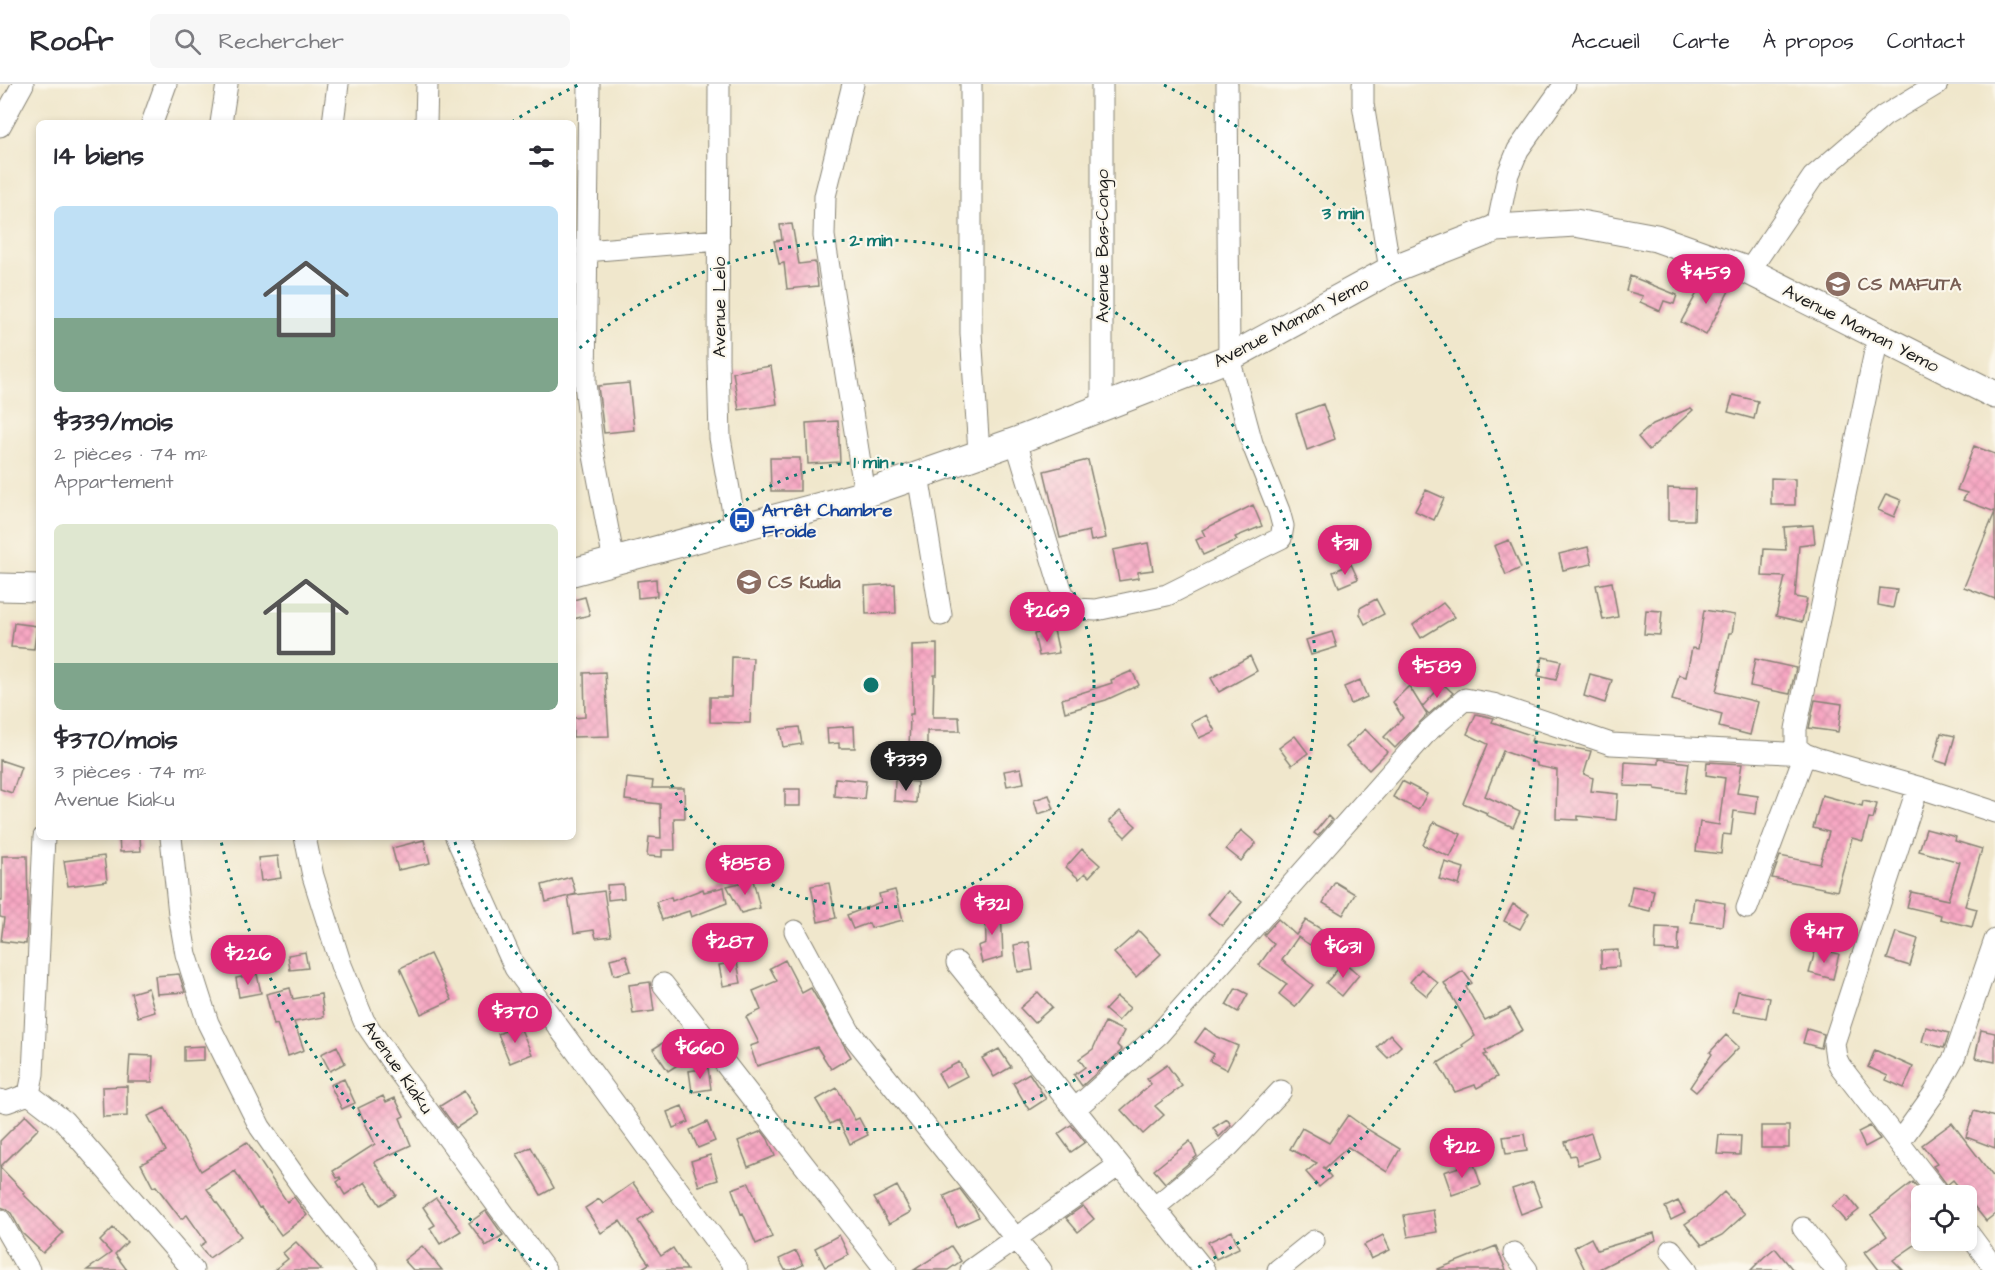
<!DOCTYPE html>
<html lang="fr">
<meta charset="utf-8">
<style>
:root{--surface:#fff;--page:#f7f7f7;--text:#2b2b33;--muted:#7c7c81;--line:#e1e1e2;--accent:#db2777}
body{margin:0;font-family:"Architects Daughter",sans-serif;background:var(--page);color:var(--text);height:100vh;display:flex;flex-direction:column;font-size:22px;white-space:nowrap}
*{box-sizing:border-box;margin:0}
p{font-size:20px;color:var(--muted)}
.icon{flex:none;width:33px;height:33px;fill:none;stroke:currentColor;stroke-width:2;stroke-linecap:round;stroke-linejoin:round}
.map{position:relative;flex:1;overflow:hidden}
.drawer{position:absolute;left:36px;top:36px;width:540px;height:720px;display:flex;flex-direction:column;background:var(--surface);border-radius:9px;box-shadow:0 3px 9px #0003}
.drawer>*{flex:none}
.fabs{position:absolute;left:1911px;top:1101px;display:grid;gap:12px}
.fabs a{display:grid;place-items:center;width:66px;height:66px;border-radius:9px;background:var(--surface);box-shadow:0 3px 9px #0003;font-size:30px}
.price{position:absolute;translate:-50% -51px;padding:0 14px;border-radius:21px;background:var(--accent);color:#fff;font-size:20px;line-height:39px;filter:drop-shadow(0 2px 3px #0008)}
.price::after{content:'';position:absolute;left:50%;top:36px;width:18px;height:14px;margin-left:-9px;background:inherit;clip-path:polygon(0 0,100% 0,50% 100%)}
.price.selected{background:#222;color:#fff}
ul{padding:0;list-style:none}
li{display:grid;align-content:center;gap:12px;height:318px;padding:0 18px}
li span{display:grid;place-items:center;height:186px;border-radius:9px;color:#555}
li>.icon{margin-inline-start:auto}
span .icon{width:108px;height:108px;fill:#fffc;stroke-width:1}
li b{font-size:26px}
h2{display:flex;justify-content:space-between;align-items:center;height:72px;padding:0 18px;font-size:26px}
header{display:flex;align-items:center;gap:36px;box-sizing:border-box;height:84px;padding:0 30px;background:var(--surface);border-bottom:2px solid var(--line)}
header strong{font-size:28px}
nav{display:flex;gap:33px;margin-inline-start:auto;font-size:21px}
.search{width:420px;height:54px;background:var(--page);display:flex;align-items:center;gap:15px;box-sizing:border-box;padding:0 21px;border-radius:9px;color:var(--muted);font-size:22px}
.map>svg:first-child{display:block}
</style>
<header>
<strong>Roofr</strong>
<div class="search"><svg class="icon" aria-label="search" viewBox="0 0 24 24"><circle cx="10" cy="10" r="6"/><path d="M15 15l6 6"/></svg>Rechercher</div>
<nav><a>Accueil</a><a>Carte</a><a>À propos</a><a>Contact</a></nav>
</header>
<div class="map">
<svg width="1995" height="1186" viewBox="0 0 1995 1186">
<defs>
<pattern id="building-cross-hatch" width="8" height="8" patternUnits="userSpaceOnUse" patternTransform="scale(1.5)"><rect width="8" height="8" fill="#f7a7c3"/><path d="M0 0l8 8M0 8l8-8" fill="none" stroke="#d38fa7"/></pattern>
</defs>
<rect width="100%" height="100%" fill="#fbf7ec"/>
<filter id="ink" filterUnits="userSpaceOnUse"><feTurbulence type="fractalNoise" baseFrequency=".0167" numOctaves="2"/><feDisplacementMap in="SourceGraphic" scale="12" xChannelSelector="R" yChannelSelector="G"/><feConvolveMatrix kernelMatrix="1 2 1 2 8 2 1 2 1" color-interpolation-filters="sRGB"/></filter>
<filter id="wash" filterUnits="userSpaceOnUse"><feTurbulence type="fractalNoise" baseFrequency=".008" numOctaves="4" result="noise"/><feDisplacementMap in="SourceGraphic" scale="24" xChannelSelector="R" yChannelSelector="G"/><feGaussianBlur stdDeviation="1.35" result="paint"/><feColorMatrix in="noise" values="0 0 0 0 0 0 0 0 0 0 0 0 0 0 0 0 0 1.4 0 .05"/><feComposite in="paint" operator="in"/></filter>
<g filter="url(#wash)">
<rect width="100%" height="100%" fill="#f0e7cc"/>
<g id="blocks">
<path fill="url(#building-cross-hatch)" d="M792,140L799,180L815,178L818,202L787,205L784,179L779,180L774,157L782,156L780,141Z
M1707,191L1731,203L1706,251L1681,238Z
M1630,192L1677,211L1674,220L1664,217L1660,227L1640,218L1643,212L1626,207Z
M771,282L777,320L739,326L733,288Z
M629,299L634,346L604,349L598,302Z
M1733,311L1758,317L1754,335L1728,328Z
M1323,320L1335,355L1307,366L1296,330Z
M1691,324L1693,326L1649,366L1638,353L1653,340Z
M838,337L840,378L808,380L806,339Z
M1974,362L1995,370V428L1963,416L1967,409L1957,406Z
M770,374H800V407H771Z
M1088,376L1106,454L1091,457L1089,447L1060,454L1044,387Z
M1771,394L1795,395V421H1771Z
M1668,404L1695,405L1694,436H1668Z
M1426,406L1444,414L1434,436L1415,427Z
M1886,410L1901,416L1894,433L1878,426Z
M1253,421L1262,442L1235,453L1237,456L1203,471L1196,456L1205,452L1202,446Z
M1995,428V515L1964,503Z
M1813,441L1815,459L1799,461L1795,513L1807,515L1802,538L1776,532L1785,493L1762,492L1764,465L1786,466L1784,443Z
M1509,456L1521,484L1506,491L1494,462Z
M1148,459L1153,486L1138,488V494L1119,497L1113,466Z
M1588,463L1592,480L1563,486L1559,470Z
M1351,480L1358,495L1339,503L1333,488Z
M656,495L657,512L638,514L637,497Z
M1612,498L1618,533L1603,536L1596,501Z
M895,500L896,529L866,530L865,502Z
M1880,504L1897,506L1893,524L1878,521Z
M585,513L590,531L573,535V516Z
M1376,515L1384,530L1365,540L1360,530V524Z
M1443,519L1455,533L1421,554L1413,541Z
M1646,526L1662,527L1660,551L1644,550Z
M1704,526L1735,531L1732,549H1729L1716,608L1758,618L1750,651L1719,643L1722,630L1672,616L1679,591L1686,593L1692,564L1698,565Z
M14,539L37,542L34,565L11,563Z
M1054,546L1059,569L1039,572L1034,550Z
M1332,548L1337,563L1311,571L1306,556Z
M937,560V591H934L933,633H959L960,647H927V666H909L910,630H913L912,561Z
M1250,572L1257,587L1219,608L1211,594Z
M732,573L753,574L750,639L710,638V613H731Z
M1543,573L1561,577L1556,596L1538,592Z
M1755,575L1796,584L1790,610L1750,602Z
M1132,587L1139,601L1106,616L1065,628L1062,615L1112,599L1111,596Z
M605,588L609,652L573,653V634L585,633L584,589Z
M1590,590L1612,596L1605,619L1584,612Z
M1360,596L1367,613L1351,620L1344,603Z
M1443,600L1453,609L1429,630L1422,623Z
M1409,602L1427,631L1395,664L1384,653L1403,634L1393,618Z
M1815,616L1842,620L1838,648L1809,644Z
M1476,630L1494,634L1492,638L1533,652L1531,657L1591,667L1584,690L1593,694L1591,707L1618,710L1616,736L1578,732V736L1556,735L1557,686L1537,682V679L1503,667L1485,712L1520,728L1513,743L1486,731L1487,729L1463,719L1488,660L1467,650Z
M1206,631L1215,647L1199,654L1191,639Z
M854,642L855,664H839V659L828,660L827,644Z
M799,643L802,660L783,663L780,645Z
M1365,645L1387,668L1369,686L1346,663Z
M1941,649L1955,652L1947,680L1934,676Z
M1295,652L1308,669L1292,681L1279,664Z
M1659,675L1689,679L1685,709L1655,705V703L1624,702L1625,678L1659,680Z
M0,676L21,683L12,709L0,705Z
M1707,678L1742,680L1737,709L1758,712L1756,730L1734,727L1731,751L1723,750L1721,770L1696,767L1700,738L1719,741L1725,694L1706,691Z
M1021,684L1024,699L1007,702L1004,687Z
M627,694L653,697L652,704H684L685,734H674L675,766H662V773L647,772L649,753L661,754L660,720L625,716Z
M835,694L866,697L864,715L834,712Z
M895,696L917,698L916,719L894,717Z
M1402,697L1427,710L1418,726L1393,713Z
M785,705H800V722H785Z
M1049,711L1054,725L1038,730L1034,716Z
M1822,711L1862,722L1863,717L1877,720L1873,735L1869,734L1863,757L1852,754L1837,807L1772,794L1780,772L1820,780L1829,748L1813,744Z
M1120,727L1136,742L1125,753L1109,737Z
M1328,732L1332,736L1318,752L1314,749Z
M1434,738L1461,750L1450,773L1423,761Z
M1926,745L1956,753L1955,757L1982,765L1965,822L1977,825L1972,843L1940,835L1941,831L1907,823L1911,808L1948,816L1960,778L1919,767Z
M1241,746L1256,759L1241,777L1226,765Z
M119,753H140L141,767L120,768Z
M424,756L430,779L398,786L392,764Z
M1082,765L1100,781L1089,793L1085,789L1079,795L1066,783Z
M2,772H27L28,819L26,860L1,857L4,834L0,833V817H2Z
M104,772L107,797L68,802L64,777Z
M278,772L281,794L261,797L258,774Z
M1445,778L1464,784L1459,801L1439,795Z
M571,793L576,810L546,818L542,801Z
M753,796L760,824L741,829L727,802Z
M1335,798L1355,810L1343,831L1323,819Z
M829,799L836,834L818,838L811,802Z
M623,800L624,814L608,816L607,801Z
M1632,802L1654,806L1650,827L1628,822Z
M724,803L727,819L691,833L689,827L662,836L656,818L671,813L672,817L703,805L704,808Z
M895,806L903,836L871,844L869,839L853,845L847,831L881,818L879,810Z
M604,807L611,852L596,854L594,846L574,849L568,812Z
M1228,807L1242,818L1222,842L1208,831Z
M1694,814L1725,819L1722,842L1691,838Z
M1513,820L1529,829L1520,845L1504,837Z
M1001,823L1003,873L982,879L978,862L986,859L985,824Z
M1278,835L1296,851L1306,836L1321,845L1310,861L1298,853L1282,876L1313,901L1295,923L1279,910L1287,900L1259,881L1274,860L1264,851Z
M1656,843L1679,844L1678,867L1655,866Z
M1139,847L1161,870L1136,893L1114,869Z
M1896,848L1918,855L1910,882L1887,875Z
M1029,858L1033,886L1018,888L1014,861Z
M1816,864L1839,870L1833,895L1809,889Z
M1618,866L1619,883L1601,884V867Z
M305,868L308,884L290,886L288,871Z
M430,870L452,916L421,930L400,884Z
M626,871L631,887L614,891L610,875Z
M785,876L802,909L811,904L851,973L831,985L817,963L757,982L750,962L759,959L746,933L761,926L753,907L777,897L770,884Z
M737,878L741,899L723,902L719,881Z
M1344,878L1359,891L1342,912L1326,899Z
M1421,885L1438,899L1427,912L1410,898Z
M1463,887L1472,899L1466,903L1485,936L1510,924L1523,946L1485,967L1487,970L1484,971L1497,993L1477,1004L1475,1001L1455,1008L1438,979L1464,963L1462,961L1475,952L1444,899Z
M179,890L185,908L157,910L155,892Z
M257,890L261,909L239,913L236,894Z
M650,898L654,927L633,930L629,901Z
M148,904L155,928L138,933L131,909Z
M290,904L293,915L321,910L324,933L294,938L304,966L288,972L277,940L274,941L266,910Z
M1236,904L1248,910L1238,928L1226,921Z
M1738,907L1770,914L1766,934L1733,928Z
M1038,908L1052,923L1034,939L1020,924Z
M1117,913L1130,924L1118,937L1105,926Z
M1105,938L1124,947L1117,961L1122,966L1082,1002L1074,991L1085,983L1079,975L1093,965Z
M519,941L532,970L510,979L498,950Z
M1926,943L1949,949L1944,964L1922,958Z
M1205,944L1217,953L1238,962L1227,986L1210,977L1214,970L1195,958Z
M1807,945L1824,950L1821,964L1803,959Z
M1981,946L1995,949V978L1975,974Z
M1390,950L1401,962L1388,974L1377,963Z
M1726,951L1739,963L1696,1008L1690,1003L1712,970L1710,968Z
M672,953L687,975L668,987L653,965Z
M204,962V976L184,977V963Z
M337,962L345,979L330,987L321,970Z
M999,965L1011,983L994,993L982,974Z
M1875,966L1913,983L1904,1004L1886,996L1888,992L1868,983Z
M130,971L153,972L152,998H128Z
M959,978L967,992L946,1003L938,989Z
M1167,981L1182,1002L1155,1022L1164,1031L1143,1050L1121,1026L1151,1000L1147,995Z
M708,984L711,1005L692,1008L689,987Z
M1029,989L1046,1015L1029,1026L1013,999Z
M344,995L355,1019L342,1025L330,1001Z
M127,1002V1032L103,1033L102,1003Z
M837,1004L855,1036L859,1034L868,1051L850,1060L838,1036L830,1040L816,1016Z
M464,1007L478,1030L456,1044L440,1022Z
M383,1012L386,1018L395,1014L404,1032L400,1034L411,1061L374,1078L396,1111L380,1121L365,1098L345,1111L337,1098L341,1095L340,1093L337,1094L333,1087L375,1060L358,1024Z
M682,1022L689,1038L673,1044L667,1028Z
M165,1024L201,1087L247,1058L287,1118L294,1113L307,1131L281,1151L261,1123L259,1124L235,1087L207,1105L241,1152L209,1174L200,1162L206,1158L187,1131L181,1135L156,1102L153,1103L141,1080L166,1067L148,1032Z
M1974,1027L1995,1033V1064L1966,1053Z
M26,1031L39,1044L0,1083L25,1109L23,1110L63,1149L43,1169L22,1149L11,1129L6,1125L0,1123V1057Z
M1348,1031L1367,1045L1400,1065L1387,1088L1348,1063L1325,1084L1323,1083L1331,1093L1319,1103L1306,1088L1317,1079L1290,1065L1302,1044L1329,1059Z
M1227,1035L1231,1041L1219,1053L1213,1044Z
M707,1038L715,1057L698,1064L690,1046Z
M1952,1039L1995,1095V1130L1986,1137L1953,1096L1947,1101L1933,1082L1937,1080L1922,1061Z
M1071,1041L1085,1058L1071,1068L1058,1050Z
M1761,1042H1789V1064H1761Z
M1870,1042L1880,1055L1865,1063L1858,1048Z
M762,1047L768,1055L775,1072L748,1083L738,1057Z
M1591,1049L1599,1074L1578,1081L1575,1071L1570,1072L1565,1058Z
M1524,1050L1527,1067L1506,1070L1503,1053Z
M1719,1051L1741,1052L1740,1071L1717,1070Z
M1190,1057L1197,1072L1165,1099L1154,1086Z
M531,1063L554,1104L541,1111L517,1070Z
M710,1071L718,1096L699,1102L691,1077Z
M1468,1080H1474L1481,1101L1452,1111L1444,1088Z
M1533,1098L1542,1122L1521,1130L1512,1105Z
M1913,1098L1924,1112H1922V1156L1893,1176L1903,1186H1879L1865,1168L1887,1152L1871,1131Z
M633,1099L653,1127L638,1137L661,1172L673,1164L687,1186H639L649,1180L620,1137L601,1149L585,1124L599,1115L603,1120Z
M749,1099L772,1153L756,1160L743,1129L741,1130L732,1105Z
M897,1102L911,1128L889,1140L874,1114Z
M960,1105L975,1125L979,1133L957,1143L944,1112Z
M1724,1108L1745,1130L1722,1151L1702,1161L1685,1140L1704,1127Z
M1847,1111L1859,1126L1845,1137L1832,1122Z
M436,1114L461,1147L440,1160L430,1144L435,1141L423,1123Z
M1678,1117L1685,1129L1671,1136L1665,1123Z
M1083,1122L1094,1135L1078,1148L1066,1134Z
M1433,1126L1437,1148L1408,1153L1404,1131Z
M486,1127L503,1151L486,1162L469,1139Z
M113,1144L127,1158L115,1170L127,1186H87L111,1169L100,1157Z
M1232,1147L1239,1164L1216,1175L1208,1158Z
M1654,1149L1656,1156L1597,1186H1585L1574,1163L1591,1154L1597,1166Z
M839,1151L849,1171L825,1183L815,1164Z
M1383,1151L1390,1166L1371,1175L1364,1161Z
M296,1158L322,1186H274L288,1175L283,1169Z
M422,1162L442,1186H413L404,1176Z
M951,1162L961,1177L948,1186H914Z
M1496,1162L1506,1186H1438V1185Z
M1775,1164L1793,1186H1751L1764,1173Z
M796,1167L803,1181L792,1186H785L779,1175Z"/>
</g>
</g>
<g filter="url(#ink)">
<use href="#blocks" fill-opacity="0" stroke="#868274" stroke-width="1.5"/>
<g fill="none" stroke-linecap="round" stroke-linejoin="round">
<g stroke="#868274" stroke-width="23">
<path id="minor" d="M589,0L585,299L592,361L614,478
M719,0L718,277L720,354L736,445
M853,0L825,112L824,152L865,410
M971,0V249L979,368
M1363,0V20L1390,186
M152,39L166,0
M221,39L227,0
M333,39L338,0
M426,39L427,0
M0,42L23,0
M1497,144L1508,90L1518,66L1565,0
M586,167L719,156
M1749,187L1813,93L1884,32L1937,0
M1878,253L1796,645V663L1805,670L1816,674L1918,703L1995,728
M1102,324V0
M1016,357L1061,505L1066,516L1075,525L1096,526L1167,511L1281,454L1283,442L1279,427L1252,359L1229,274L1227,0
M918,391L941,531
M1918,703L1834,959L1836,974L1840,982L1940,1112
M171,753L179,830L186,870L208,939L260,1043L303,1104L368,1186
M305,753L313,792L341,881L364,937L394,981L545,1186
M456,753L515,884L737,1186
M795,847L849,947L1041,1186
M957,879L1204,1186
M663,900L886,1186
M29,1010L33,990L44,753
M29,1010L64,1037L193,1186
M0,1016L7,1018L29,1010
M1075,1025L1158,951L1427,648L1465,615L1493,620L1611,660L1805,670L1747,824
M1900,1057L1935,1008L1955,972L1995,856
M1154,1124L1228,1063L1281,1007
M0,1136L29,1186
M1803,1144L1836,1186
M1966,1146L1995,1185
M1671,1166L1687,1186
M1514,1169L1527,1186
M971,1186L1119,1081
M1278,1186L1314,1157"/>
</g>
<g stroke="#868274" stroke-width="29">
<path id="tertiary" d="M573,488L865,410L1016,357L1229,274L1390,186L1497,144L1575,139L1656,154L1749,187L1995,311
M0,503L39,504"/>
</g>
<use href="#minor" stroke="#fff" stroke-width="21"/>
<use href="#tertiary" stroke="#fff" stroke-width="27"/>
</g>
</g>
<g fill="none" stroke="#0f766e" stroke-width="3" stroke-dasharray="3 6">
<circle cx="871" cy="601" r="223"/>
<path d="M573 270A445 445 0 1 1 453 753"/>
<path d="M547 1185A668 668 0 0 1 221 757M512 38A668 668 0 0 1 578 1M1164 1A668 668 0 0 1 1195 1185"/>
</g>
<defs>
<g id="school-disc" transform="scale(1.35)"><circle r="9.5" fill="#8d6e63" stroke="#fbf7ec"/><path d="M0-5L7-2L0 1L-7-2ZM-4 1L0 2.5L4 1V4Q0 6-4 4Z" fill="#fff"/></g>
<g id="bus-disc" transform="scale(1.35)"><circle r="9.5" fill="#1a4fb4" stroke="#fbf7ec"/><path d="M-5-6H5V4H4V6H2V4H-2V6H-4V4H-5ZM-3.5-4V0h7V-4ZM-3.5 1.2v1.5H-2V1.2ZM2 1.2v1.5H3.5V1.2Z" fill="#fff"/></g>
</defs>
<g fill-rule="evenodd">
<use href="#school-disc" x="1838" y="200"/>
<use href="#bus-disc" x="742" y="436"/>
<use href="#school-disc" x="749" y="498"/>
</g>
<g text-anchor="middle" stroke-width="4.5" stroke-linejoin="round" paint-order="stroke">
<g font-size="18" fill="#1c1c1c" stroke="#fbf7ec">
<text transform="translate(1102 162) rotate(-90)" y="6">Avenue Bas-Congo</text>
<text transform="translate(719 223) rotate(-90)" y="6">Avenue Lelo</text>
<text transform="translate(1291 238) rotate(-28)" y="6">Avenue Maman Yemo</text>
<text transform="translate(1861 244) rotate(27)" y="6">Avenue Maman Yemo</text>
<text transform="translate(398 983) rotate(55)" y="6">Avenue Kiaku</text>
</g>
<g font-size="18" font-weight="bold" fill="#785e54" stroke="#fbf7ec" text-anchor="start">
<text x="1858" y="206">CS MAFUTA</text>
<text x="768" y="504">CS Kudia</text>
</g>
<g font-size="18" font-weight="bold" fill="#164399" stroke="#fbf7ec" text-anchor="start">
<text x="762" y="432">Arrêt Chambre<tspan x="762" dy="21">Froide</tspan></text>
</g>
</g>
<circle cx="871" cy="601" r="9" fill="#0f766e" stroke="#fbf7ec" stroke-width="3"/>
<g font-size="18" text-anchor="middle" font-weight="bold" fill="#0f766e" stroke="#fbf7ec" stroke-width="4.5" stroke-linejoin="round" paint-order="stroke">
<text x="1343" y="135">3 min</text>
<text x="871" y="162">2 min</text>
<text x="871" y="384">1 min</text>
</g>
</svg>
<div class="fabs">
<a><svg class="icon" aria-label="locate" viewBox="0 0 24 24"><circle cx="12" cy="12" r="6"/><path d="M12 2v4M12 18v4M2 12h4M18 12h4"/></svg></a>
</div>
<b class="price" style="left:1706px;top:221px">$459</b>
<b class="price" style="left:1345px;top:492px">$311</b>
<b class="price" style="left:1047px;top:559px">$269</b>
<b class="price" style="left:1437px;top:615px">$589</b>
<b class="price selected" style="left:906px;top:708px">$339</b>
<b class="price" style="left:745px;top:812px">$858</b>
<b class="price" style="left:992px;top:852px">$321</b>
<b class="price" style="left:1824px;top:880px">$417</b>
<b class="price" style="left:730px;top:890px">$287</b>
<b class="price" style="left:1343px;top:895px">$631</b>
<b class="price" style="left:248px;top:902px">$226</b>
<b class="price" style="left:515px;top:960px">$370</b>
<b class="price" style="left:700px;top:996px">$660</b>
<b class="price" style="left:1462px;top:1095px">$212</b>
<section class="drawer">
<h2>14 biens<svg class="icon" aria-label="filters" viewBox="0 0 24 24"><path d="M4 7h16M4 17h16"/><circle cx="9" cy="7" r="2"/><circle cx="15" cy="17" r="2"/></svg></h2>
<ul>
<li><span style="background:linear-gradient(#bfe0f5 60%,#7fa58c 0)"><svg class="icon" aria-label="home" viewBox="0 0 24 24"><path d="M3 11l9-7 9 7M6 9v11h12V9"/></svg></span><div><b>$339/mois</b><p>2 pièces · 74 m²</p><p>Appartement</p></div></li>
<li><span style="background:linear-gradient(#dfe7d0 75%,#7fa58c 0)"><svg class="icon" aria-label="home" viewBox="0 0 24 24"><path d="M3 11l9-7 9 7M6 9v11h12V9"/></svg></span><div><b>$370/mois</b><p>3 pièces · 74 m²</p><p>Avenue Kiaku</p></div></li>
</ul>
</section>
</div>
